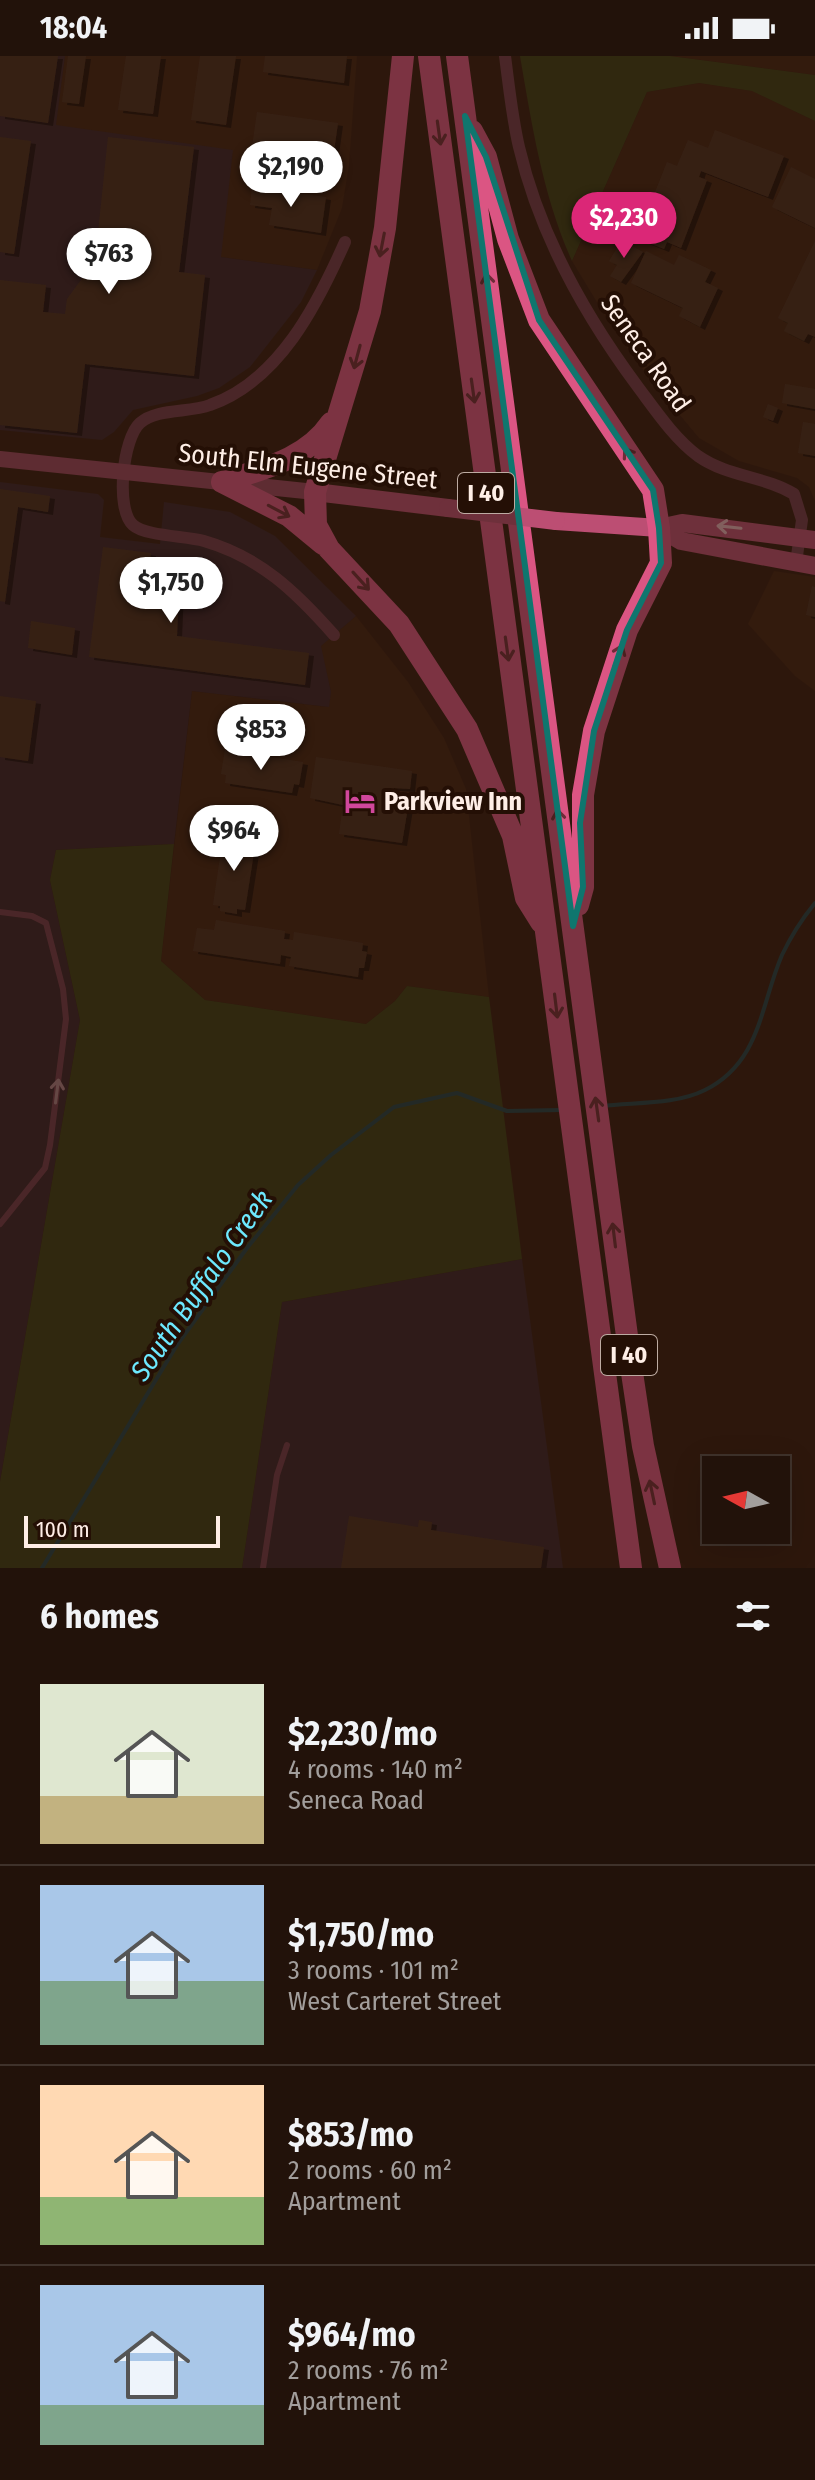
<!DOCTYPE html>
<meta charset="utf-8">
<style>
:root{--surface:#22120a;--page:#2a1b13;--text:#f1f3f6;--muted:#a29e9c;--line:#3f322b;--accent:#db2777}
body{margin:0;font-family:"Fira Sans Condensed",sans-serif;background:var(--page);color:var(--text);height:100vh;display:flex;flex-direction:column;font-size:30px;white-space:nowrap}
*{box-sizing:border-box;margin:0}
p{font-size:26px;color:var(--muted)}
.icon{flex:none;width:44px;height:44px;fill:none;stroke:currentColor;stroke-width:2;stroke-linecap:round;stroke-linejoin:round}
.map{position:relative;height:1512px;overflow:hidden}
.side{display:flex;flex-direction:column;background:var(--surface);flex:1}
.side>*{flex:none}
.needle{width:52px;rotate:278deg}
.fabs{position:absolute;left:702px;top:1400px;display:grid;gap:16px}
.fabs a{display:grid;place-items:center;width:88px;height:88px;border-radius:0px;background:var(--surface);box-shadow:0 8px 32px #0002,0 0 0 2px var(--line);font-size:40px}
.scale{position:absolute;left:24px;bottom:20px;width:196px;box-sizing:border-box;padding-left:8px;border:4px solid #feeee6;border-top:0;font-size:22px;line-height:28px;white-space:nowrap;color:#feeee6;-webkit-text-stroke:6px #240f05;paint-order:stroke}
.price{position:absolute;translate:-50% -68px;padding:0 18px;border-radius:28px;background:#fff;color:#222;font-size:26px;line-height:52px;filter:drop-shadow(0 2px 4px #0008)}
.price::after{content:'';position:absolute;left:50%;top:48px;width:24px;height:18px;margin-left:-12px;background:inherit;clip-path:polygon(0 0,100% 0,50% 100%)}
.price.selected{background:var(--accent);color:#fff}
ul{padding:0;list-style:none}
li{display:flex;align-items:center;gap:24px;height:200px;padding:0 40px}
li+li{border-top:2px solid var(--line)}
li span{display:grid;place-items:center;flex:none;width:224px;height:160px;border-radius:0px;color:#555}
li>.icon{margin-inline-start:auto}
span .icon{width:96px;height:96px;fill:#fffc;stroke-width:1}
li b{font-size:34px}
h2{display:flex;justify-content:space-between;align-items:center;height:96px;padding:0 40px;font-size:34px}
.status{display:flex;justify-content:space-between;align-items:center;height:56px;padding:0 40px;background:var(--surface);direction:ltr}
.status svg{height:22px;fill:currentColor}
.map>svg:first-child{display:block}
</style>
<div class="status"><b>18:04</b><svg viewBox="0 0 49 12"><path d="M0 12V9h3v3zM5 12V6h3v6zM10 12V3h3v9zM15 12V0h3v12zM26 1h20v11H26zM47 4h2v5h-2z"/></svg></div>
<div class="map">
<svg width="815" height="1512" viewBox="0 0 815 1512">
<defs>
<filter id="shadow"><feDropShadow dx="5" dy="3" stdDeviation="0" flood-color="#0009"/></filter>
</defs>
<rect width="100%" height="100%" fill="#2e180d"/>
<path fill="#3a1f0f" d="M65,0H357L349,109L342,152L317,214L221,201L55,70Z
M670,0H815V19Z
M699,27L753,35L815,65V445L809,431L797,422L739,405L699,382L649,322L606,261L572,205L647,36Z
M774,515L815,521V635L795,620L748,568Z
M356,560L408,626L444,682L466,733L489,941L407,930L395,945L366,968L205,944L161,905L192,635L328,651L331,636L320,590Z"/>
<path fill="#312028" d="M0,0H65L56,69L233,94L221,201L317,214L301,246L250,311L219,332L197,340L133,354L114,376L102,384L0,374Z
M0,426L98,438L104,444L100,481L160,488L164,446L230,456L275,480L356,560L321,590L331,636L329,651L192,635L174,788L56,794L50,824L80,964L0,1426Z
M522,1203L563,1512H242L282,1246Z"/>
<path fill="#343d13" d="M520,0H670L815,19V65L752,35L699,27L647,36L572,205C543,140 532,70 520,0Z
M174,788L161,905L205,944L366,968L395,945L407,930L489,941L522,1203L282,1246L242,1512H0V1426L80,964L50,824L56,794Z"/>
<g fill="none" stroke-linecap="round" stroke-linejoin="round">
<path stroke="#183f46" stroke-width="4" d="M602,1050C635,1046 675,1049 705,1034C761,1006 760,950 782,899C791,880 801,864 815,847
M42,1512L177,1289L247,1192L298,1129L331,1099L394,1051L457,1037L507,1055L561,1054"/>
</g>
<path fill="#412c1d" filter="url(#shadow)" d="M0,0H58L48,67L0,60Z
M68,0H86L79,48L62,46Z
M126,0H161L153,58L118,54Z
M200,0H236L226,69L191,64Z
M265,0H347L344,27L263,16Z
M257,56L338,67L333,102L252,91Z
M715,74L784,100L768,141L701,115L699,121L707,124L681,192L667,186L664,193L644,185L647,176L640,174L667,106L677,110L688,84L708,92Z
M0,81L31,85L14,198L0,196Z
M108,81L194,91L179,216L205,219L194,320L85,308L77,377L0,369V224L46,229L43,256L65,258L67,243L95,205Z
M791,111L815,123V172L772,151Z
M252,131L326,141L321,177L269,169L272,152L250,149Z
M622,184L643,196L621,226L610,220L617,209L609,205Z
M815,185V281L808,278L804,285L784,275L788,267L778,262Z
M646,195L674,209L679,199L711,214L705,226L718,232L700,271L679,260L683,252L631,227Z
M785,328L815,333V353L782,347Z
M768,348L778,352L773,365L763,361Z
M803,366L815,368V400L798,397Z
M0,433L50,440L48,456L18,451L5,546L0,545Z
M103,491L151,497L149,508L158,509L159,502L167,503L166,509L202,513L199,534L179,531L177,580L309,597L305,629L89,601Z
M812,530L815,531V561L806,559Z
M31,565L75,572L72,599L28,592Z
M0,640L36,645L28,705L0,701Z
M225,694L303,706L299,729L294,728L292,737L225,727L226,719L221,718Z
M316,701L412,715L410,733L394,732V749L408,751L402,787L339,778L343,749L310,742Z
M232,776L256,783L245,854L237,853V858L220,855V850L213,849L223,781L231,782Z
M216,864L285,875L284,883L293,884L294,876L363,887L362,895L367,896L364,912H359L358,921L289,910L291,901L281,899L280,908L193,895L197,872L214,874Z
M349,1460L418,1471L419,1464L432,1466L431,1474L544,1491L541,1512H341Z"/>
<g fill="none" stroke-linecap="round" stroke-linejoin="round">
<path stroke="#6e3949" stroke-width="6" d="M0,856L32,860L46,867L63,933L66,963L50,1089L45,1112L0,1168
M263,1512L277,1419L287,1389"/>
<path stroke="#6e3949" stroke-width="12" d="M505,0C509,30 512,61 519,91C539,177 586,261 638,331C656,355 674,382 698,400C728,421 764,420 794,438L802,464L796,507
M334,579C296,536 260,501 204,485C187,480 145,480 133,469C115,453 123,382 140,367C157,352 189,357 210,349C279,325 317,249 345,186"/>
<path stroke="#9a4561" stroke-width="16" d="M0,403L315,436"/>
<path stroke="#bc4e73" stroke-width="18" d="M315,436L448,452
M556,465L659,472L682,467L815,484
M659,472L681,485L815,510"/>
<path stroke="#db5583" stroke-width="22" d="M403,0L385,172L370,255L315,436L316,469L329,493L399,568L467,673L513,780L526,842L541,866
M429,0L631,1512
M457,0L631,1310L643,1390L670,1512
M472,75L486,101L508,183L539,264L653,434L659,472L661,507L627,574L594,675L583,739V831L578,849
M222,426C262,413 306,404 331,367
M222,426L289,460L323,488"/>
<path stroke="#bc4e73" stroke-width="18" d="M448,452L556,465"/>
</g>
<defs><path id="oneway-shaft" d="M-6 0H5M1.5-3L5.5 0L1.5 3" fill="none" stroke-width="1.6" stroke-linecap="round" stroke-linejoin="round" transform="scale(2)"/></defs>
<g stroke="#6d2b37">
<use href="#oneway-shaft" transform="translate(439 77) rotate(82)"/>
<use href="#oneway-shaft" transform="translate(382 189) rotate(101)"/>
<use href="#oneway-shaft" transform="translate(488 229) rotate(-98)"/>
<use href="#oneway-shaft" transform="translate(357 301) rotate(105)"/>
<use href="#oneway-shaft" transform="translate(473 335) rotate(82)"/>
<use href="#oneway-shaft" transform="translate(631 402) rotate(-124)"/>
<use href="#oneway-shaft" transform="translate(279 455) rotate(28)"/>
<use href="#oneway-shaft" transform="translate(361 525) rotate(48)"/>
<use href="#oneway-shaft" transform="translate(507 593) rotate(82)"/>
<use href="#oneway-shaft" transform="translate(618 600) rotate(-69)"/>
<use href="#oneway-shaft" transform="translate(559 765) rotate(-98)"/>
<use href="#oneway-shaft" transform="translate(556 950) rotate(83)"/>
<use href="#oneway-shaft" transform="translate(597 1053) rotate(-98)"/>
<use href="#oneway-shaft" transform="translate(614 1179) rotate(-97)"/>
<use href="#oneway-shaft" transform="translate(652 1436) rotate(-102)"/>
</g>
<use stroke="#e7b6be" href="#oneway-shaft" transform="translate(729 471) rotate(-174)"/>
<use stroke="#a88188" href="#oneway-shaft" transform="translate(57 1035) rotate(-83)"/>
<path d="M0 0H815V1512H0ZM465,60L486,101L539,264L653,434L659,472L661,507L627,574L594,675L580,767L583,831L573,870Z" fill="#2e180d" fill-opacity=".55" fill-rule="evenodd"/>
<path fill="none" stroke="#0f766e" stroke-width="6" stroke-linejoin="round" d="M465,60L486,101L539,264L653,434L659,472L661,507L627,574L594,675L580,767L583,831L573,870Z"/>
<defs>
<g id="hotel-bare" transform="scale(2.4)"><path d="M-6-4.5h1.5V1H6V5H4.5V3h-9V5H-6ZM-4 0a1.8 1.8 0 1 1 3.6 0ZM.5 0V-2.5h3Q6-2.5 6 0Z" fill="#d1479c" stroke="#240f05" stroke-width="2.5" paint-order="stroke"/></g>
</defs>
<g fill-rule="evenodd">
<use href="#hotel-bare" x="360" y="745"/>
</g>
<g text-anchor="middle" stroke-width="8" stroke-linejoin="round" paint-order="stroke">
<g fill="#240f05" stroke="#bdaba2" stroke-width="2">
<rect x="458" y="417" width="56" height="40" rx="6"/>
<rect x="601" y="1279" width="56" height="40" rx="6"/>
</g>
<g font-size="24" font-weight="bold" fill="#feeee6">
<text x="486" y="445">I 40</text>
<text x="629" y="1307">I 40</text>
</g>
<g font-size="26" fill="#feeee6" stroke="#240f05">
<text transform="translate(646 297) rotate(55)" y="9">Seneca Road</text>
<text transform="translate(308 410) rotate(6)" y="9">South Elm Eugene Street</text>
</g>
<g font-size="26" font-weight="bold" fill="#feeee6" stroke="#240f05" text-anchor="start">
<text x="384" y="754">Parkview Inn</text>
</g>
<g font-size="28" font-style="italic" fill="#6de8fe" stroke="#240f05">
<text transform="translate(201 1229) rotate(-55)" y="10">South Buffalo Creek</text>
</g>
</g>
</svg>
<div class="fabs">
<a><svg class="needle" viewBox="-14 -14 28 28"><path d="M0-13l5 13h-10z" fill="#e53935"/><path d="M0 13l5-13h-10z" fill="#a29e9c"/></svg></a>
</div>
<div class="scale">100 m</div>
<b class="price" style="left:291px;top:153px">$2,190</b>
<b class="price selected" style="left:624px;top:204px">$2,230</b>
<b class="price" style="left:109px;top:240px">$763</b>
<b class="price" style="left:171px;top:569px">$1,750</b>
<b class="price" style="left:261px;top:716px">$853</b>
<b class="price" style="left:234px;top:817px">$964</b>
</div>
<section class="side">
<h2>6 homes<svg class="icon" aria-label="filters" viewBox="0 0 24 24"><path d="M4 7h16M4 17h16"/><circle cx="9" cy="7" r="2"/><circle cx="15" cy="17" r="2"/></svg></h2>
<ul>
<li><span style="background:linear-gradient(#dfe7d0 70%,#c2b280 0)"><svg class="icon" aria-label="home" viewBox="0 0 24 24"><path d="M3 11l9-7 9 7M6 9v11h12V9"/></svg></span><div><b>$2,230/mo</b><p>4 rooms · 140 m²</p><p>Seneca Road</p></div></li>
<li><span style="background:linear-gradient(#a9c7e8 60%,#7fa58c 0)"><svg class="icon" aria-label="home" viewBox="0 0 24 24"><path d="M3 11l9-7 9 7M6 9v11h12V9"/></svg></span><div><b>$1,750/mo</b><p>3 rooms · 101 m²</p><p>West Carteret Street</p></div></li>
<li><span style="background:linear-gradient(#ffd9b3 70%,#8fb573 0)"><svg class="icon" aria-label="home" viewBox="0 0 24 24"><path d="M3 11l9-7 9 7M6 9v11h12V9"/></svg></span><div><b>$853/mo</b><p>2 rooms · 60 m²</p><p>Apartment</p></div></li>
<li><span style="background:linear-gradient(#a9c7e8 75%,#7fa58c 0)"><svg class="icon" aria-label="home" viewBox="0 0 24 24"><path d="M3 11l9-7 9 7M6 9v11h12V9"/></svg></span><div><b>$964/mo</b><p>2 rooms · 76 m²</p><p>Apartment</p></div></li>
</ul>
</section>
